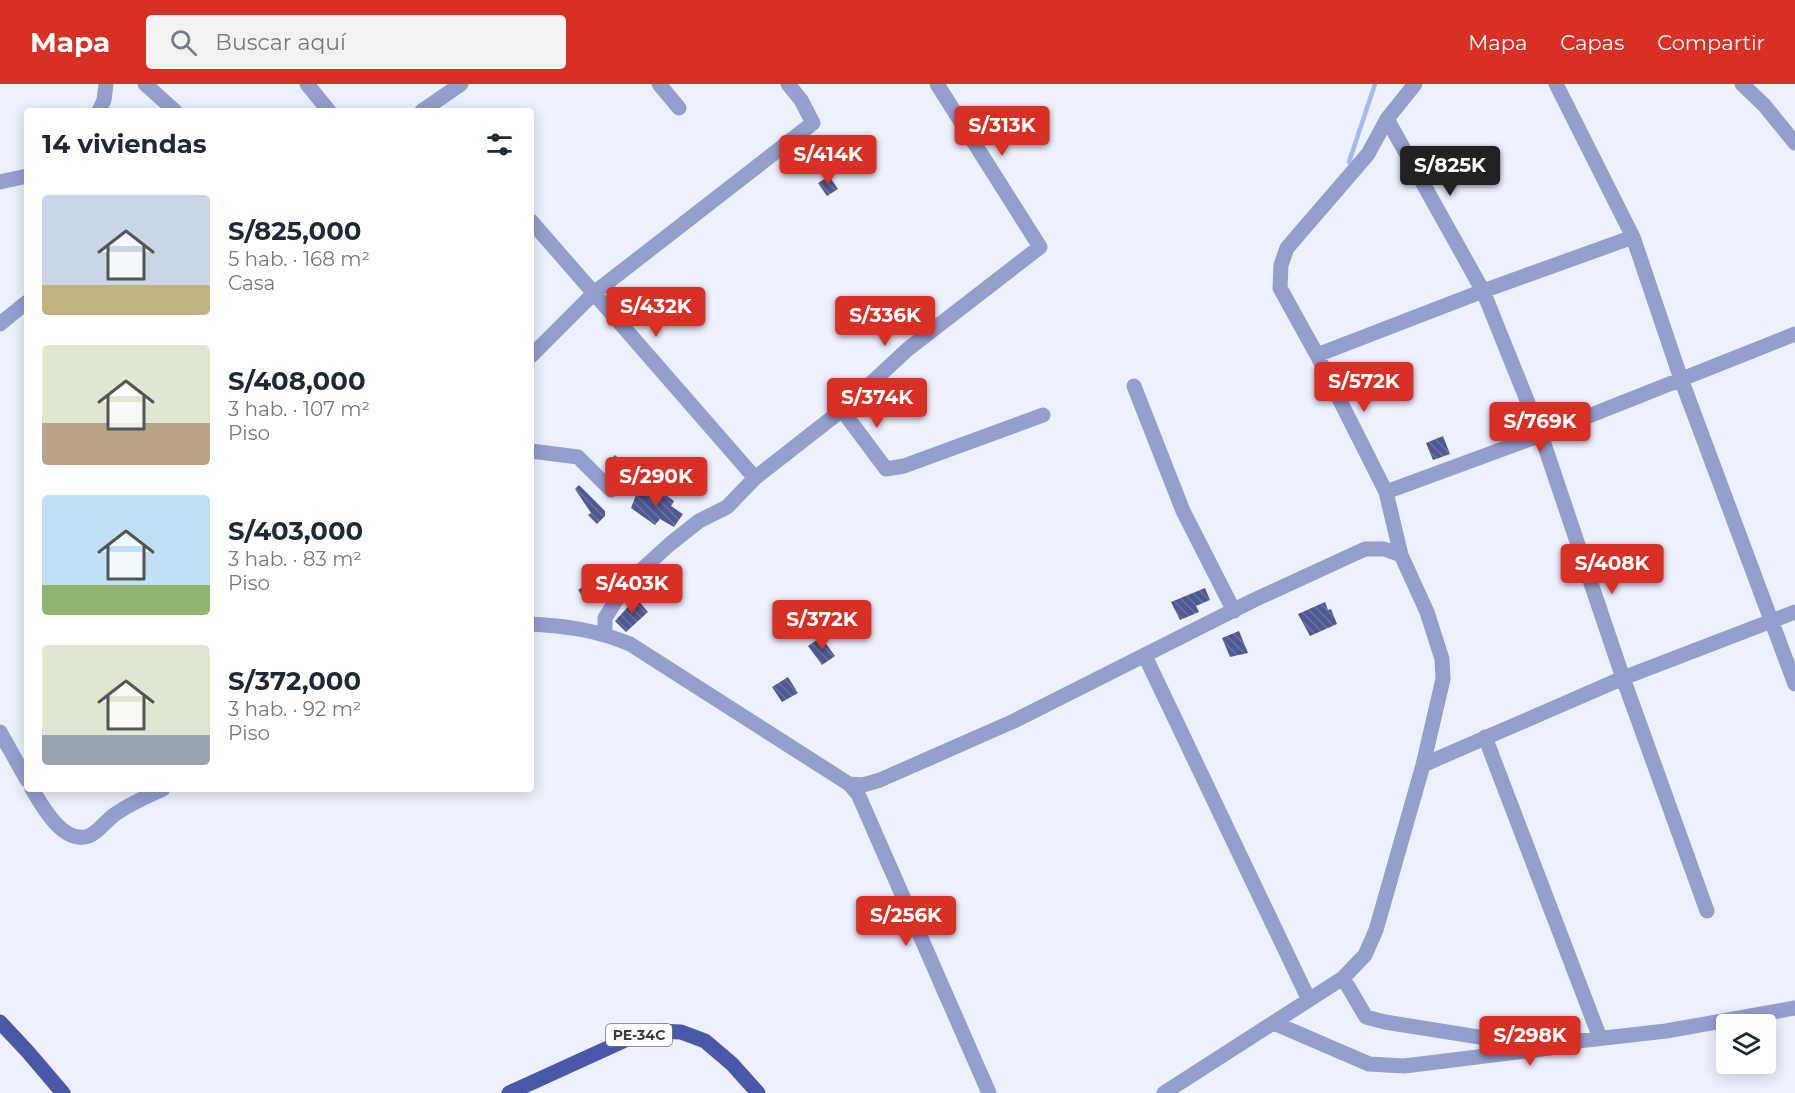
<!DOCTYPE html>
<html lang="es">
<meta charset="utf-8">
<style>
:root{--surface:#fff;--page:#f2f2f3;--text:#1f2937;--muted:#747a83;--accent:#d93025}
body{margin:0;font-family:Montserrat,sans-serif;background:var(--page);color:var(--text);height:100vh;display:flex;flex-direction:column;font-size:22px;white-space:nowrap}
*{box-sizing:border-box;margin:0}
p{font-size:20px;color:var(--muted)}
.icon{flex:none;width:33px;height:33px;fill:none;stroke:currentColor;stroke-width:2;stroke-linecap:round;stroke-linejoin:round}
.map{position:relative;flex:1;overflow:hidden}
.details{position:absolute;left:24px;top:24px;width:510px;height:684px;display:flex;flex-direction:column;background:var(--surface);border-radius:6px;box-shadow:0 3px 15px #0003}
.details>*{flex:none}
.controls{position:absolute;left:1716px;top:930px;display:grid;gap:12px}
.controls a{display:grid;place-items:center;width:60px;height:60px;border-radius:6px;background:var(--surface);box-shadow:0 3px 15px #0003;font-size:30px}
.price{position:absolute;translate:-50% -51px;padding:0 14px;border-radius:6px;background:var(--accent);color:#fff;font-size:20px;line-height:39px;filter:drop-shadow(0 2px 3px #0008)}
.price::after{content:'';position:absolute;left:50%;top:36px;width:18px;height:14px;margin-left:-9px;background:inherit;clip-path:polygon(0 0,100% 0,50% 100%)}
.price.active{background:#222;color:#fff}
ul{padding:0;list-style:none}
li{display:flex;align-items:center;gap:18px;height:150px;padding:0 18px}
li span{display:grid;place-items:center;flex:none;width:168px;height:120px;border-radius:6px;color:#555}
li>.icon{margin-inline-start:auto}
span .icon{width:72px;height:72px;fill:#fffc;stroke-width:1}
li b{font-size:26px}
h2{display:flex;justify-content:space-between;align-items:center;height:72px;padding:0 18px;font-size:26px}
header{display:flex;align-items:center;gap:36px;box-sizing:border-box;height:84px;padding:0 30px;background:var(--accent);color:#fff}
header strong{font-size:28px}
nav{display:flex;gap:33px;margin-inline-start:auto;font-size:21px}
.search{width:420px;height:54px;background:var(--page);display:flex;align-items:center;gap:15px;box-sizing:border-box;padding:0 21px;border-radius:6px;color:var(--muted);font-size:22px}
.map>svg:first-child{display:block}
</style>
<header>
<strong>Mapa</strong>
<div class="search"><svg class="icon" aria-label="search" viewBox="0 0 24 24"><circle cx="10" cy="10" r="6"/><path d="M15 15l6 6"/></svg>Buscar aquí</div>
<nav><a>Mapa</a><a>Capas</a><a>Compartir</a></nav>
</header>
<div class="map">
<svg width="1795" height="1009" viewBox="0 0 1795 1009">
<defs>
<pattern id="building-back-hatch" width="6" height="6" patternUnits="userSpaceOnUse" patternTransform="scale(1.5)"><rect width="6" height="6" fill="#4d5992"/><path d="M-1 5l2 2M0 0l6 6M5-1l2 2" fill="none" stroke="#6b749f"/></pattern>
</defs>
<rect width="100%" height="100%" fill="#edf1fe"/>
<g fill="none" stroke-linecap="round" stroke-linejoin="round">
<path stroke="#a8b8f7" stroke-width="4.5" d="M1349,78L1375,0"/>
</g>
<path fill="url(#building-back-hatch)" d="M829,92L838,105L827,112L818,99Z
M1443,352L1450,370L1433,376L1426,359Z
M615,371L631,386L623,394L616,388L615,390L606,380Z
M579,401L605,427V432L597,440L588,431L591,429L575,405Z
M657,405L674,417L671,422L683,430L674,443L660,435L655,441L631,424L638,406L645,411L649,407L654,410Z
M589,499L597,513L587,519L578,506Z
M1205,504L1210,516L1196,522L1199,528L1180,536L1171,518Z
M636,514L648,528L626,548L615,537Z
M1325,518L1328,526L1331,525L1337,540L1310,552L1298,530Z
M1239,547L1248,569L1230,573L1222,554Z
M821,553L835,572L822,581L808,562Z
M788,593L798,609L782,618L772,603Z"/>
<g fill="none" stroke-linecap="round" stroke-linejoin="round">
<path stroke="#939fcd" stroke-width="15" d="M145,0L175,27
M307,0L329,27
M659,0L679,24
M1556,0L1633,153L1681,295L1795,600
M1742,0L1764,21L1795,59
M99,27L104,16L106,0
M422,27L461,0
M1387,35L1483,207L1541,351L1623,594L1707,827
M0,98L27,92
M531,137L755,394
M0,240L27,218
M1317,271L1483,207L1633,153
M531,272L594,209L813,39L801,16L788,0
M1134,302L1183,427L1234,527
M842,326L886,385L904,382L1043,331
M531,367L578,373L611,406
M1386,408L1541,351L1795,250
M1401,471L1386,408L1317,271L1280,204L1281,181L1287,164L1368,70L1387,35L1415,0
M531,540C567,542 596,546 630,560L849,700L863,701L880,696L1014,637L1254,516L1365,465H1384L1401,471L1427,528L1442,575L1443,595L1423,681L1376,846L1365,871L1343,894L1164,1009
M605,549V534L627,499L670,460L699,437L727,423L755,394L842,326L908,265L1040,163L937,0
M1145,572L1309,916
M0,648L27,696
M1485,653L1600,954
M1423,681L1623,594L1795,528
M849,700L858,710L989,1009
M32,705C42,722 63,761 89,752C98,748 105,738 114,731C129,720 146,713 163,705
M1343,894L1366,933L1385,938L1529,961
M1274,939L1369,980L1404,982L1550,964L1578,957L1666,947L1795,924"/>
<path stroke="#4a58a9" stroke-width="15" d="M0,938L28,968L63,1009
M509,1009L632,953L657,947L681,948L705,957L732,980L758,1009"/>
</g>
<g text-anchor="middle" stroke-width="6" stroke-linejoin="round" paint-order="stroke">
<rect fill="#fefefe" stroke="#75767a" stroke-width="1.5" x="606" y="940" width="66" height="22" rx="4.5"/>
<g font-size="14" font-weight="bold" fill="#3a3c42">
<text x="639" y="956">PE-34C</text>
</g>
</g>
</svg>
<div class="controls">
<a><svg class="icon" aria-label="layers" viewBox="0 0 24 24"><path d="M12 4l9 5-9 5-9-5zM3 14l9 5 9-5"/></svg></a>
</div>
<b class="price" style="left:1002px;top:73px">S/313K</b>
<b class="price" style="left:828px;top:102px">S/414K</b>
<b class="price active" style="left:1450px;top:113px">S/825K</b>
<b class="price" style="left:656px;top:254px">S/432K</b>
<b class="price" style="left:885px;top:263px">S/336K</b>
<b class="price" style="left:1364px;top:329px">S/572K</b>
<b class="price" style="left:877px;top:345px">S/374K</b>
<b class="price" style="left:1540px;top:369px">S/769K</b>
<b class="price" style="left:656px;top:424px">S/290K</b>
<b class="price" style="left:1612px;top:511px">S/408K</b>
<b class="price" style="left:632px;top:531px">S/403K</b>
<b class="price" style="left:822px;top:567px">S/372K</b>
<b class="price" style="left:906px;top:863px">S/256K</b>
<b class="price" style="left:1530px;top:983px">S/298K</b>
<section class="details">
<h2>14 viviendas<svg class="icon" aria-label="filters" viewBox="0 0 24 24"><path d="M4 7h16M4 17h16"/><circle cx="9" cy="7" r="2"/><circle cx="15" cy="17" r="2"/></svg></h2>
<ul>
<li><span style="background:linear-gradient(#c9d6e8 75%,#c2b280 0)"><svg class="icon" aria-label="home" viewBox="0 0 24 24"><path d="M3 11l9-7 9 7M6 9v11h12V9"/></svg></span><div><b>S/825,000</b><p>5 hab. · 168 m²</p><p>Casa</p></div></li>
<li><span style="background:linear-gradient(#dfe7d0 65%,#b9a48a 0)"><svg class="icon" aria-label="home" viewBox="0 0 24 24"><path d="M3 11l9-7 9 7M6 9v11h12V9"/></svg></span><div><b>S/408,000</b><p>3 hab. · 107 m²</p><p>Piso</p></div></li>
<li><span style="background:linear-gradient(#bfe0f5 75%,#8fb573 0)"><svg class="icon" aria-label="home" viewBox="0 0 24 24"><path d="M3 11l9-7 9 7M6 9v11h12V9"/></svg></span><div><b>S/403,000</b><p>3 hab. · 83 m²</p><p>Piso</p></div></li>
<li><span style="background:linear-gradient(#dfe7d0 75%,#9aa5b1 0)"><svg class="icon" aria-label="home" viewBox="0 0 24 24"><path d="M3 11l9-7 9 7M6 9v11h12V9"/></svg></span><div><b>S/372,000</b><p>3 hab. · 92 m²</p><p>Piso</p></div></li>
</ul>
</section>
</div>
